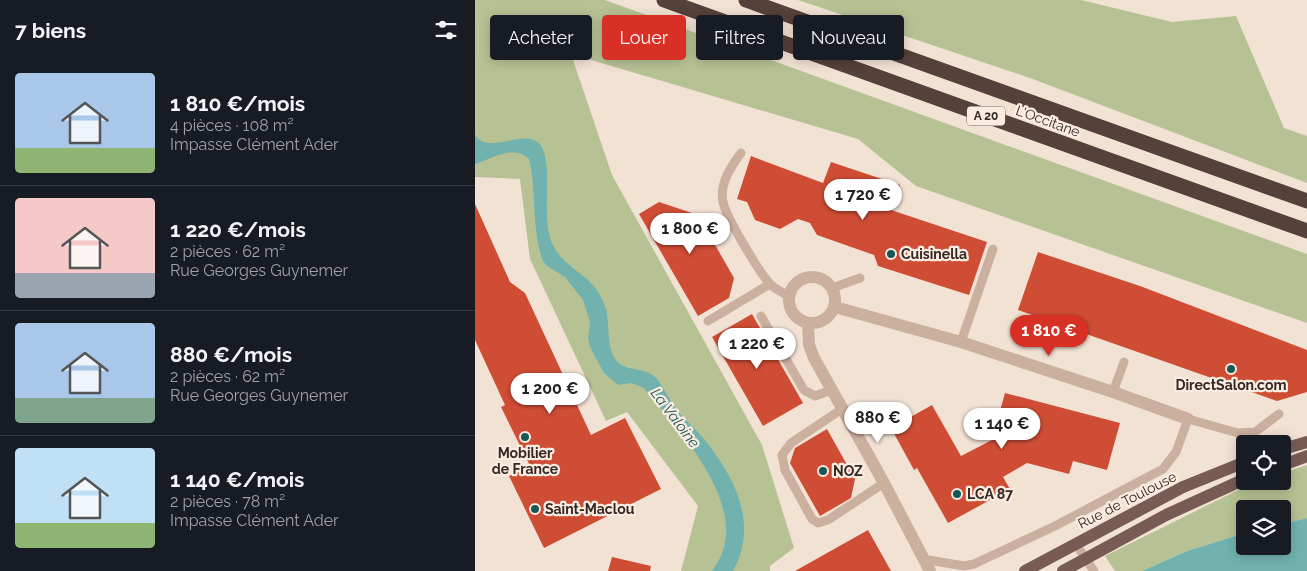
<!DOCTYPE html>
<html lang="fr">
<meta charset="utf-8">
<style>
:root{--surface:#171b24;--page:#242831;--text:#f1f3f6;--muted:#9ea1a6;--line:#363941;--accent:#d93025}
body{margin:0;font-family:Raleway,sans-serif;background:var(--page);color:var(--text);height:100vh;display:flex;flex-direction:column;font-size:19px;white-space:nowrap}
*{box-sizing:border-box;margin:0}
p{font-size:16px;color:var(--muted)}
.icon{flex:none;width:28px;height:28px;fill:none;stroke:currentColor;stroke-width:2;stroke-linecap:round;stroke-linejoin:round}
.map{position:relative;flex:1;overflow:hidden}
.drawer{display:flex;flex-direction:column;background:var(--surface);width:475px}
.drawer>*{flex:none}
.banner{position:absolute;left:15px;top:15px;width:475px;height:45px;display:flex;gap:10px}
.fabs{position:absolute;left:761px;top:435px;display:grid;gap:10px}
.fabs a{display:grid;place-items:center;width:55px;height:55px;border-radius:5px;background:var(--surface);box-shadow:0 2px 12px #0003;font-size:25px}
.price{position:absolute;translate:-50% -42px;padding:0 11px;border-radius:18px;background:#fff;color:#222;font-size:16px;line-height:32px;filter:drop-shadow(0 1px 2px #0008)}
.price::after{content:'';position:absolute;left:50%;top:30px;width:15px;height:11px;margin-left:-8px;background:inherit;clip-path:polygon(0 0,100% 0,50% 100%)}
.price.selected{background:var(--accent);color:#fff}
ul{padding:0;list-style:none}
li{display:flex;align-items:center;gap:15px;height:125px;padding:0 15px}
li+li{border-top:1px solid var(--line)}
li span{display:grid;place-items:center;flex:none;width:140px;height:100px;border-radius:5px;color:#555}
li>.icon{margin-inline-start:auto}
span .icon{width:60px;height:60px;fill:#fffc;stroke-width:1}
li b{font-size:21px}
h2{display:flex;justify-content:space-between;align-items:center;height:60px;padding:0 15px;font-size:21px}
.chip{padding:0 18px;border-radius:5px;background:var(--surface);box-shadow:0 2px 12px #0003;font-size:18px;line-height:45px}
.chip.selected{background:var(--accent);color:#fff}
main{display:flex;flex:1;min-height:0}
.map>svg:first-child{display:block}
</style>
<main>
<section class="drawer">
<h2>7 biens<svg class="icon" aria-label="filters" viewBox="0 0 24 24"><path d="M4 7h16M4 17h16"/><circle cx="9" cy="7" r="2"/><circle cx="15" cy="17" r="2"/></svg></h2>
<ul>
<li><span style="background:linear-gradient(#a9c7e8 75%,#8fb573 0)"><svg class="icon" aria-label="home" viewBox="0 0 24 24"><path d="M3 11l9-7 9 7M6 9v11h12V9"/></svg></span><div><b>1 810 €/mois</b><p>4 pièces · 108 m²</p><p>Impasse Clément Ader</p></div></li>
<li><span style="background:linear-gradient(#f6c9c9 75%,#9aa5b1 0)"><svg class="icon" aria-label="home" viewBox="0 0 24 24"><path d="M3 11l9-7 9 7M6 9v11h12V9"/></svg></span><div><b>1 220 €/mois</b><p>2 pièces · 62 m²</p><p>Rue Georges Guynemer</p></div></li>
<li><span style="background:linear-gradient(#a9c7e8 75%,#7fa58c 0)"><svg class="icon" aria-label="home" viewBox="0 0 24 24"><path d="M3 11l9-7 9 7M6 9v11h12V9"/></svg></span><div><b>880 €/mois</b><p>2 pièces · 62 m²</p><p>Rue Georges Guynemer</p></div></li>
<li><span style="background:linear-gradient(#bfe0f5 75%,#8fb573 0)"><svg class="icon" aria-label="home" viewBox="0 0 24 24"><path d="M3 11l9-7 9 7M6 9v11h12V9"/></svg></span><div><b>1 140 €/mois</b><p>2 pièces · 78 m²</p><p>Impasse Clément Ader</p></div></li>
</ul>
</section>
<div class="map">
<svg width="832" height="571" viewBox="0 0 832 571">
<rect width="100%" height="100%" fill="#f2e2d4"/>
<path fill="#b7c294" d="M0,0H130L832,254V323L441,186L383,139L96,54L137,175L287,445L319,548L295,566V571H206L223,506L152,412L131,421L55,259L45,179L0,177Z
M323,0H606L697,22L761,16L809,128L832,136V183L555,78Z
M832,465V518L808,524V509H770V533L712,551L667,571H640L630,556L771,486L785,481H808V473Z"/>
<path fill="#71b2af" d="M0,135C15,157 52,125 66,146C80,168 63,222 80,249C96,274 120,274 131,309C135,324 131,347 141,360C151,373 170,366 181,378C189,387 194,400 202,410C210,420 221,429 230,440C260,478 284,524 258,571H237C283,512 204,431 169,388L156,383L143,385L129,373L116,349L113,339L115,322L108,300L90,277L72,266L68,261C56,228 62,192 54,159C38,144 17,159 0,164Z
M832,518V571H667L712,551L770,533V546H808V524Z"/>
<path fill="#d04d35" d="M276,156L348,183L356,162L425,185L416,210L512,242L494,295L403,266L399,255L342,235L335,223L323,219L305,229L280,220L272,202L262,199Z
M184,202L223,215L259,278L254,298L223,316L164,214Z
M0,204L35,282L50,293L116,435L150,418L186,489L69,548L34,476L55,466L26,407L30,405L0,340Z
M563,252L665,286L832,350V392L802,401L543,310Z
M277,314L328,403L288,426L237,337Z
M530,393L645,423L632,470L598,461L594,474L552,463L528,477L535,489L473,523L442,468L439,470L416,428L457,405L486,456L517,440Z
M352,429L380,479L376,498L345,516L315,463L320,448Z
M393,530L416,571H320Z
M137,557L176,566L175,571H133Z"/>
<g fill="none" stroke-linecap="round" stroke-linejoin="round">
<path stroke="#cbb0a0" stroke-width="9" d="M266,153C256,166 244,184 248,202C251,217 284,272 295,284C300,289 308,293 314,296
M357,288L385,278
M286,316L329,390L340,396L356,390
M233,321L295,284
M486,342L518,249
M638,392L649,362
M367,409L316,443L307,455L310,470L337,519L343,523L353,520L409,483
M600,543L619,571
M448,559L489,566L499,564L580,526L688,469L701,452L713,419L763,433L780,432L804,414"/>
<path stroke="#cbb0a0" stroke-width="12" d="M314 300a23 23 0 1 1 46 0a23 23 0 1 1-46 0Z
M360,307L486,342L638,392L713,419
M333,323L334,345L339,358L409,483L455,571"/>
<path stroke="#785c53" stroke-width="12" d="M808,449L832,442
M808,465L832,456
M550,571L708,487L770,462
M588,571L691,515L770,479"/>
<path stroke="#56403a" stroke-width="15" d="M189,0L832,231
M271,0L832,201"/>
</g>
<g fill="#175857" stroke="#faece1" stroke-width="2">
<circle cx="416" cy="254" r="5"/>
<circle cx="756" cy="369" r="5"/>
<circle cx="50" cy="437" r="5"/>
<circle cx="348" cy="471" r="5"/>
<circle cx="482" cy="494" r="5"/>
<circle cx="60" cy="509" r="5"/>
</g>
<g text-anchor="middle" stroke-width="4.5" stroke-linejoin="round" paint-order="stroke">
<rect fill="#faece1" stroke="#6f635d" stroke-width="1" x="492" y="106.5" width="38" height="19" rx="4"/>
<g font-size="12" font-weight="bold" fill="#342824">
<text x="511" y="120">A 20</text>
</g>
<g font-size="14" fill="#342824" stroke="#faece1">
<text transform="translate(573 121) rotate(20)" y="5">L'Occitane</text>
<text transform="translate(652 500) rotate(-27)" y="5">Rue de Toulouse</text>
</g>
<g font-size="14" font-weight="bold" fill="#342824" stroke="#faece1" text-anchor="start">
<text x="426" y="259">Cuisinella</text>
<text x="756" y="390" text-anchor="middle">DirectSalon.com</text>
<text x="50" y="458" text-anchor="middle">Mobilier<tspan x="50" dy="16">de France</tspan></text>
<text x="358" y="476">NOZ</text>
<text x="492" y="499">LCA 87</text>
<text x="70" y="514">Saint-Maclou</text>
</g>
<g font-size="15" font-style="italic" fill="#175857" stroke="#faece1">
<text transform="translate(200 418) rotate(53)" y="5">La Valoine</text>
</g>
</g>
</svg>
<div class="fabs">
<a><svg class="icon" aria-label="locate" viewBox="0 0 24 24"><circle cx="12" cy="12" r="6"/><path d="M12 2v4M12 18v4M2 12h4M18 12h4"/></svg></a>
<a><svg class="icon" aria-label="layers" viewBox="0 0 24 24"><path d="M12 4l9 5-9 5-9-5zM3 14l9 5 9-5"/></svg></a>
</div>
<b class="price" style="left:388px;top:221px">1 720 €</b>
<b class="price" style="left:215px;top:255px">1 800 €</b>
<b class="price selected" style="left:574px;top:357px">1 810 €</b>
<b class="price" style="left:282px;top:370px">1 220 €</b>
<b class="price" style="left:75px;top:415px">1 200 €</b>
<b class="price" style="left:403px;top:444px">880 €</b>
<b class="price" style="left:527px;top:450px">1 140 €</b>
<div class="banner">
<a class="chip">Acheter</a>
<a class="chip selected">Louer</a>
<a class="chip">Filtres</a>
<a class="chip">Nouveau</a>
</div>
</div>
</main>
